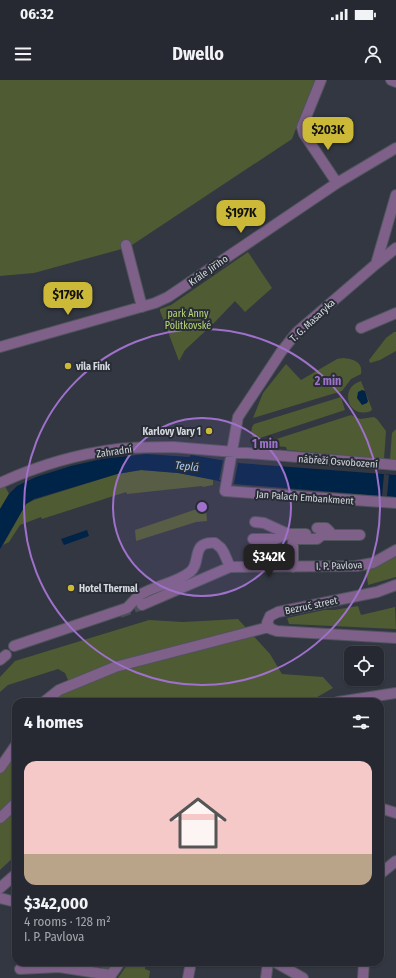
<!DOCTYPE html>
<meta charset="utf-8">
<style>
:root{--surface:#262931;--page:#32353d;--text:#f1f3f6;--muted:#a4a6ab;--line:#42454d;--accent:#ccb938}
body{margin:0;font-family:"Fira Sans Condensed",sans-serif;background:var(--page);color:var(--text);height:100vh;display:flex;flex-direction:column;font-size:15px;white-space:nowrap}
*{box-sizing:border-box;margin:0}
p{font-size:13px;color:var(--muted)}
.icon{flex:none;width:22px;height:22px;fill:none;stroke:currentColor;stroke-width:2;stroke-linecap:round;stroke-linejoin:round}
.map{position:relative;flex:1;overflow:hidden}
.side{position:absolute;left:12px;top:618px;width:372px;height:268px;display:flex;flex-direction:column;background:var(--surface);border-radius:12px;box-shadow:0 1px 3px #0004,0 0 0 1px var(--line)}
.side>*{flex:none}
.buttons{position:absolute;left:344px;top:566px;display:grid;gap:8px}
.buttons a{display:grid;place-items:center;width:40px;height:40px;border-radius:8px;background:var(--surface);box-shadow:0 1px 3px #0004,0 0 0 1px var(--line);font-size:20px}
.price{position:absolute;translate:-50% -34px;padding:0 9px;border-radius:8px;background:var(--accent);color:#111;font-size:13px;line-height:26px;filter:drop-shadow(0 1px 2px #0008)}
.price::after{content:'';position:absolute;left:50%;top:24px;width:12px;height:9px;margin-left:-6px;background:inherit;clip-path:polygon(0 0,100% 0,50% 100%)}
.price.active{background:#222;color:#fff}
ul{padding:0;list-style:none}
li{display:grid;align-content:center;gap:8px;height:212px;padding:0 12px}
li span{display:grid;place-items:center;height:124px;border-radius:12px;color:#555}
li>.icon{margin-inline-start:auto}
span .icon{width:72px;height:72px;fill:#fffc;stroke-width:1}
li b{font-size:17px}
h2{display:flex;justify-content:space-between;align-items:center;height:48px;padding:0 12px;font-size:17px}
.status{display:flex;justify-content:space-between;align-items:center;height:28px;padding:0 20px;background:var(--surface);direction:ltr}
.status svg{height:11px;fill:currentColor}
header{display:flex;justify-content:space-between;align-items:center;height:52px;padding:0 12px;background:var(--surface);font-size:18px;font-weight:700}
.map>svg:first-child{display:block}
</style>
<div class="status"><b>06:32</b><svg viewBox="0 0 49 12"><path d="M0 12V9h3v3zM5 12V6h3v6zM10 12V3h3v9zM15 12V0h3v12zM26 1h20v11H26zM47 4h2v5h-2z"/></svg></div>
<header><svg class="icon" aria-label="menu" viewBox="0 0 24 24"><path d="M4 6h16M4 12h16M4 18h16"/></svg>Dwello<svg class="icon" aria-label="person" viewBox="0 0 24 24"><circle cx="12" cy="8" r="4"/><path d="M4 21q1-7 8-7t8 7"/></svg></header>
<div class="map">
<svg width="396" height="898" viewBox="0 0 396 898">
<rect width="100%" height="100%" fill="#323741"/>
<path fill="#4f5b33" d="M0,0H315L292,59L129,167L34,193L0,196Z
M248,172L272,208L245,232L235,221L214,243L185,270L179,281L160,231V229L171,225Z
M394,252H396V271L380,280L370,283L369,280L386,258Z
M343,278C354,279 363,282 361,294L351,299L342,311L253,338L263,313L286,284L301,300L337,279Z
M361,301L372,329L371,331C348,340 338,308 361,301Z
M341,317L345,330L260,358L253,357L251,353L252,347L254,344Z
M351,335L360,339L374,337L377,339L386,351L384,379L287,370L286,367L265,365L264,363Z
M396,349V380L390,379L392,353Z
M141,390L178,393L219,400H213V405L203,407L202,406L127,414L126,412L42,439L41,437L20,445L9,462L3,465L26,424L34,420L117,394Z
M4,404L9,414L0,429V406Z
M206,429L207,441L196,442L136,461L135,450L194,430Z
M396,476V497L368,505L366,490Z
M358,526L361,535L395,527L396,549L289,544L287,538L324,530H334Z
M238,539L270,574L282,594L323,597L333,608L312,620L293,622H48L71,607L65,593L58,589L8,605L0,612V597L15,581L149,540L183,542Z
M16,669V775L0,790V692Z
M102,882H114L107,892H101Z
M129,882H146L145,889L150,891L149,898H118Z"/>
<path fill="#002348" d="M362,310L365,311L368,321L367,323L362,325L357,318L358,312Z
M146,374L189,377L191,375L238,383L396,395V417L234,404L178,393L141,390L117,394L34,419L26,424L0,469V429L9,414L17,406L36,397L71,386L102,379Z
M87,450L89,456L64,465L61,459Z"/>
<path fill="#323741" d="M223,380L238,383L234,404L219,400Z
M384,394L389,395L387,416H382Z"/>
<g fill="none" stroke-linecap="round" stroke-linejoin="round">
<path stroke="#4a4f59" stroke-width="10" stroke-dasharray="10 5" stroke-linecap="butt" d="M120,533L142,525"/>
<g stroke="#4f545d" stroke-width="12">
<path id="minor" d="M321,0L302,47L304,54L337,103
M391,0L396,2
M126,165L142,227
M396,168L376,184L297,252L281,272L238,337L225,411L396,423
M376,184L396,115
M361,248L396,233
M0,267L155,223L168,217L337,103L396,68
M0,403C37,386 77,374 118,369C136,367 155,367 173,367L396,385
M255,442L264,443L288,454H306
M317,448H326L330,452L331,455
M253,459H275L288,454
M293,487V462L296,459H317L322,455H360
M396,505L377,512L278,532L270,536L267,543L271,549L277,551L396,558
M142,525L230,487L356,486L373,483L396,470
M14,566L127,528C131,524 135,519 140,515C153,506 177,503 190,492C202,483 190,461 215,463L221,468L224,473L230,487
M0,580L6,575
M44,622L59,610L115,587L269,547
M338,622L396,613
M0,688L16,665
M380,728L396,733
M0,738L16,723
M380,794L396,781
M0,808L16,794
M0,818L16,822
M275,882L303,898
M20,889L59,887L110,895
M109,898L120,882
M188,898L191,882
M266,898L268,882
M363,898L364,882"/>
</g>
<use href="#minor" stroke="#7e6089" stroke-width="10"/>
</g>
<circle cx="202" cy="427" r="89" fill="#9f71cb" fill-opacity=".12"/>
<g fill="none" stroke="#9f71cb" stroke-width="2">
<circle cx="202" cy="427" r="89"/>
<circle cx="202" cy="427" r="178"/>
</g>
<g fill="#ccb938" stroke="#282d36" stroke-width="1.5">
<circle cx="68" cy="286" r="4"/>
<circle cx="209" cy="351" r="4"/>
<circle cx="71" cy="508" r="4"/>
</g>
<g text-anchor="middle" stroke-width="4" stroke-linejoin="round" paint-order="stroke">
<g font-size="10" fill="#d5d8de" stroke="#282d36">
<text transform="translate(208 190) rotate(-35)" y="4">Krále Jiřího</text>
<text transform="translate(312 240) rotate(-43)" y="4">T. G. Masaryka</text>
<text transform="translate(114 371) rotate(-8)" y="4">Zahradní</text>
<text transform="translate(338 381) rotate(4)" y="4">nábřeží Osvobození</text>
<text transform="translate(305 417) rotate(4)" y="4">Jan Palach Embankment</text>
<text transform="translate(339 485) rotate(-2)" y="4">I. P. Pavlova</text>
<text transform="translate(311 525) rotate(-12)" y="4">Bezruč street</text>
</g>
<g font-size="10" fill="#bbd976" stroke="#282d36">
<text x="188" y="237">park Anny<tspan x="188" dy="12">Politkovské</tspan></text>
</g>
<g font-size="10" font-weight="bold" fill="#d5d8de" stroke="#282d36" text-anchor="start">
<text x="76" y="290">vila Fink</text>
<text x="201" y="355" text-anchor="end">Karlovy Vary 1</text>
<text x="79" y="512">Hotel Thermal</text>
</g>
<g font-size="11" font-style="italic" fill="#a6cffe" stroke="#282d36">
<text transform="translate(187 386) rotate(6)" y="4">Teplá</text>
</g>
</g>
<circle cx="202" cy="427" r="6" fill="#9f71cb" stroke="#282d36" stroke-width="2"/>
<g font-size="12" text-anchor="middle" font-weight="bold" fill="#9f71cb" stroke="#282d36" stroke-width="4" stroke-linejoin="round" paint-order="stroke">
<text x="328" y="305">2 min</text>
<text x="265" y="368">1 min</text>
</g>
</svg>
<div class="buttons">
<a><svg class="icon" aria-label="locate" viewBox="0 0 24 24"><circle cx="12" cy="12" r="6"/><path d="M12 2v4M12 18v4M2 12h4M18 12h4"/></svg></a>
</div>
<b class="price" style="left:328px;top:71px">$203K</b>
<b class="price" style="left:241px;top:154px">$197K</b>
<b class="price" style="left:68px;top:236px">$179K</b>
<b class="price active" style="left:269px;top:498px">$342K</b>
<section class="side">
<h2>4 homes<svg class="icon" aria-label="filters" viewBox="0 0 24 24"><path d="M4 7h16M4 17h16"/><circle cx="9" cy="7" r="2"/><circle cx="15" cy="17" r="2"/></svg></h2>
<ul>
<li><span style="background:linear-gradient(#f6c9c9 75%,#b9a48a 0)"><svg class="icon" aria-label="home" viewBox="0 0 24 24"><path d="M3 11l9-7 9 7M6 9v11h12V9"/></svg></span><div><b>$342,000</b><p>4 rooms · 128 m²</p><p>I. P. Pavlova</p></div></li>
</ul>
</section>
</div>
